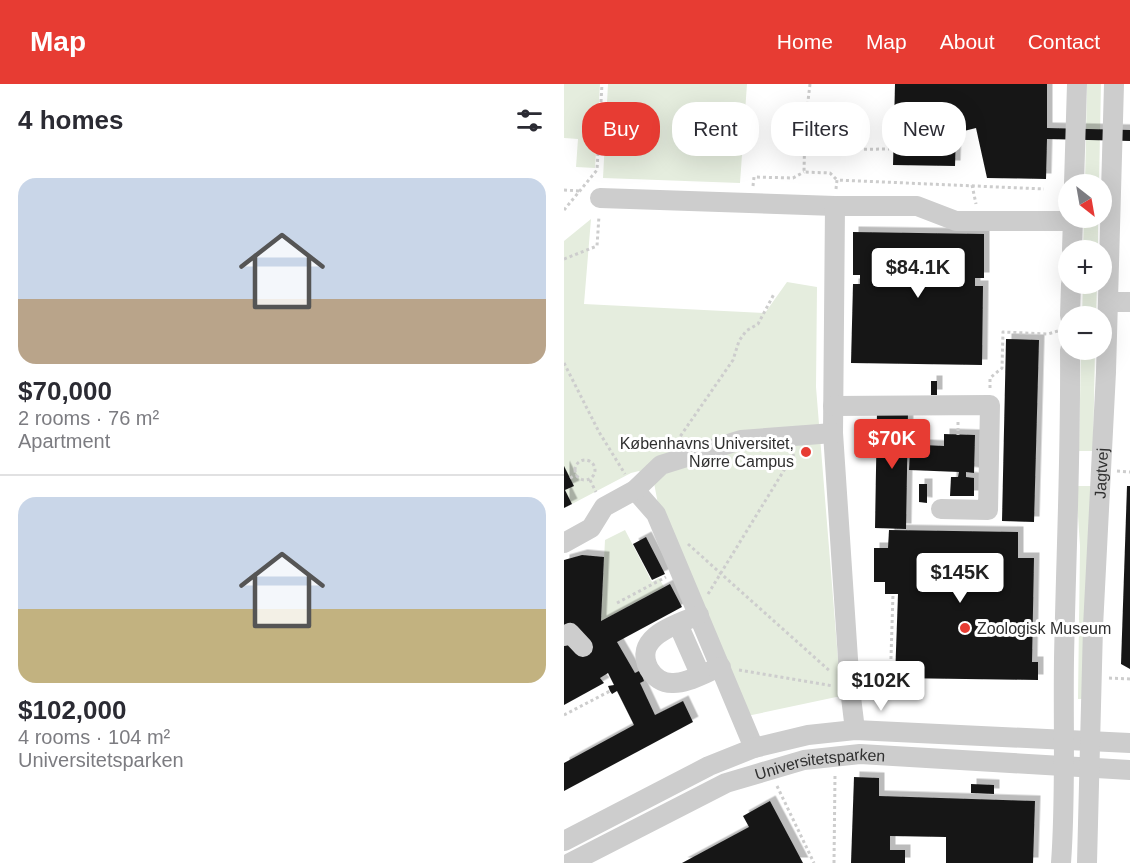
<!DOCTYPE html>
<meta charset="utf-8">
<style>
:root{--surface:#fff;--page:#f7f7f7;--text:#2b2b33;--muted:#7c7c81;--line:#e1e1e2;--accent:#e73c33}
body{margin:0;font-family:Helvetica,sans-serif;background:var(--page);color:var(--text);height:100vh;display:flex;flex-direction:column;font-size:22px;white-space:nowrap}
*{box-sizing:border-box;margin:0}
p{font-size:20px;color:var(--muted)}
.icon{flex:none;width:33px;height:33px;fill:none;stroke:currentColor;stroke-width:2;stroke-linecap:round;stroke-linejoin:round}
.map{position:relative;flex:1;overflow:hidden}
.sheet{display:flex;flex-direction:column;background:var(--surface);width:564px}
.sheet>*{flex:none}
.hud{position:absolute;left:18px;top:18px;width:458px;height:54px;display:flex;gap:12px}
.needle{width:39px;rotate:149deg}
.tools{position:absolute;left:494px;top:90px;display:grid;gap:12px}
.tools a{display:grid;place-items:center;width:54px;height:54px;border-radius:50%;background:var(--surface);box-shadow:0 6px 24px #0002;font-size:30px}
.price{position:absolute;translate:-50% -51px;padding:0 14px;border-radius:6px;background:#fff;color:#222;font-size:20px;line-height:39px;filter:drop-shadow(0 2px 3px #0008)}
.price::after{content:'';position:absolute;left:50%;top:36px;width:18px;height:14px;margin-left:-9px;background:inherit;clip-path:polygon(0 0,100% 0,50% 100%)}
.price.on{background:var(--accent);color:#fff}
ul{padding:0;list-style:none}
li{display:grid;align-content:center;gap:12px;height:318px;padding:0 18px}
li+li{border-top:2px solid var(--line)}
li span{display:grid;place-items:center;height:186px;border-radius:18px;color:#555}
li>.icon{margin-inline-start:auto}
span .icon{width:108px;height:108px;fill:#fffc;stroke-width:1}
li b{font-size:26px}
h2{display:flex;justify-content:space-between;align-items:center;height:72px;padding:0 18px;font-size:26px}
.pill{padding:0 21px;border-radius:24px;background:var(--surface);box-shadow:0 6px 24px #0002;font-size:21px;line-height:54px}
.pill.on{background:var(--accent);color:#fff}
header{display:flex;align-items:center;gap:36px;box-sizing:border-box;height:84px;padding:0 30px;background:var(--accent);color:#fff}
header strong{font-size:28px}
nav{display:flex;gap:33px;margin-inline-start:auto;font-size:21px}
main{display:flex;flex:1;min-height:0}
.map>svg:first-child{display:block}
</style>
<header>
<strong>Map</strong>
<nav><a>Home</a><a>Map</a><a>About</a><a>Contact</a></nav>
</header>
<main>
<section class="sheet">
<h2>4 homes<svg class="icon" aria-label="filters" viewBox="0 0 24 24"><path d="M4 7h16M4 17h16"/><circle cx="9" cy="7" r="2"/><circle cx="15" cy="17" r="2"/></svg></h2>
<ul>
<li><span style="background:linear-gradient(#c9d6e8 65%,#b9a48a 0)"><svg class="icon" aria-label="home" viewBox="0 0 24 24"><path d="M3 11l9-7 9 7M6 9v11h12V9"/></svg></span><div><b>$70,000</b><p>2 rooms · 76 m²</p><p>Apartment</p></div></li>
<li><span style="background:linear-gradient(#c9d6e8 60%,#c2b280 0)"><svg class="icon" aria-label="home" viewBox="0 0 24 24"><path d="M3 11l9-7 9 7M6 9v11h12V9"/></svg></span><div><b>$102,000</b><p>4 rooms · 104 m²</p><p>Universitetsparken</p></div></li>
</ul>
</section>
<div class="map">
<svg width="566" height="779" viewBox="0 0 566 779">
<defs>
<filter id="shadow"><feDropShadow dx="5.5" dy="-5.5" stdDeviation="0" flood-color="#0004"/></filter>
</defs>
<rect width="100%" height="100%" fill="#fff"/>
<path fill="#e5edde" d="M0,0H36L31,84L12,83L14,55L0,54Z
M44,0H183L176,99L39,94Z
M523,0H537L535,100H521Z
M520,134H534V166H519Z
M27,135L20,220L201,229L223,198L253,203L252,303L277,612L183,632L94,420L90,399L75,387L67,389L8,420L1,406L10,401L0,385V157Z
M519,200H533L532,232H518Z
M517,266H531L529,367H515Z
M512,402H528L519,615H514L516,462Z
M61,446L88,498L95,494L100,503L37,537L41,456Z"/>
<path fill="#171717" filter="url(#shadow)" d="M331,0H483V44L566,46V57L483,55L482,95L423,94L412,44L392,49L391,82L329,81Z
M289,148L420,150V194H411V202H419L418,281L287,279L289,200H296V191H289Z
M442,255L475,256L470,438L438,437Z
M367,297H373V311H367Z
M313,328H344L342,445L311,444Z
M380,350L411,351L410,389L402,388V393L410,394V412H386L387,393H394L395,388L345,386L346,367H359V361L380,362Z
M0,382L10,402L1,406L8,420L0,424Z
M355,400H363V419L355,418Z
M563,402H566V585L557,580Z
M325,446L454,448V474H470L468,578H474V596L331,594L334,510H321V498H310V464H324Z
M82,453L101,490L88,496L69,460Z
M18,471L40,473L37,537L106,500L118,523L53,558L71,589L75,587L78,591L80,597L76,599L91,631L119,617L129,638L0,707V679L70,641L53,607L48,610L46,607L44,602L50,601L44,589L36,594L40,599L0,621V560L6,561L20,572L28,568L17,547L0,545V476Z
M290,693L315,694V712L471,717L469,779H382V753L326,752V766H341V779H287Z
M407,700L430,701V710L407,709Z
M206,717L239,779H118L185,743L179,732Z"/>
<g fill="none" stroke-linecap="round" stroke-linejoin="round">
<path stroke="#cdcdcd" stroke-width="3" stroke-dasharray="3 3" stroke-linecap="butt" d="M246,0L241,43L240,88L266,89L273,96
M240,66L325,65
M408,101L412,120
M189,102L190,93L229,94L240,88
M272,105L273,96L480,105
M0,106L16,107
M0,126L33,86L38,0
M0,175L33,162L35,132
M0,279L35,348L61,390
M426,304V294L438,284L439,248L484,250L497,246
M394,338V351
M113,357L169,276L175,257L182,247L194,240L210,210
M11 386a10 10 0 1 1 20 0a10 10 0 1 1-20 0Z
M553,387L566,388
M6,394L12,391
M26,396L32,408
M124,460L267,588
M144,510L230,370
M53,519L102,493
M175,586L269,602
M545,594L566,595
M302,605H326L329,510
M0,631L46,607
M213,702L250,779
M270,779L271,691"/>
<g stroke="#cdcdcd" stroke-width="20">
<path d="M510,100L513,0"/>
<path d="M36,114L271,122H353L392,137H509"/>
<path d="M271,122L269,349L286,605L291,646"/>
<path d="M508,166L509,134"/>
<path d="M544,218H566"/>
<path d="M506,232L507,200"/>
<path d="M269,322L426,321L424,426L377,425"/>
<path d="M71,406L92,430L190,664"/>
<path d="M0,459L27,444L40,423L71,406L97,381L177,356L269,349"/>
<path d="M135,531C114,540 68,552 85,585C90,593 98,599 108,599C123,600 142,588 157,583"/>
<path d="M114,540L136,590"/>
<path d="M0,552L6,549L19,563"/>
<path d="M0,757L145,682L190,664L244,651L291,646L566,659"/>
<path id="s1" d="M6,779L162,699L240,676L296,670L566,686"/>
<path d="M497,779C502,711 499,643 500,575C502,471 507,369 506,266"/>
<path id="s2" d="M523,779L529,543L542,288L550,0"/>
</g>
</g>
<g fill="#e73c33" stroke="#fff" stroke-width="2">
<circle cx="242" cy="368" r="6"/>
<circle cx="401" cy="544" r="6"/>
</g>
<g text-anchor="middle" stroke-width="6" stroke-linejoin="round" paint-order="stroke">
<g font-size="16" fill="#303030" stroke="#fff" text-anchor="end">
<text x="230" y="365">Københavns Universitet,<tspan x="230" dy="18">Nørre Campus</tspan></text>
<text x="413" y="550" text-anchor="start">Zoologisk Museum</text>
</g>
<g font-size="16" fill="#303030" stroke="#fff">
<text dy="6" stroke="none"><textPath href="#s2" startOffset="390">Jagtvej</textPath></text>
<text dy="6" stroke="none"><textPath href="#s1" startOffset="272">Universitetsparken</textPath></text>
</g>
</g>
</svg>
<div class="tools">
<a><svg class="needle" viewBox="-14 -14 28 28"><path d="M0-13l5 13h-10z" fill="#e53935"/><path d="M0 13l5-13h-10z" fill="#7c7c81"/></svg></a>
<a>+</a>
<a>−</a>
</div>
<b class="price" style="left:354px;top:215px">$84.1K</b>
<b class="price on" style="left:328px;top:386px">$70K</b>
<b class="price" style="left:396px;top:520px">$145K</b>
<b class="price" style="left:317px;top:628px">$102K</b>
<div class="hud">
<a class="pill on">Buy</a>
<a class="pill">Rent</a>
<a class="pill">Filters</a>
<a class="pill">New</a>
</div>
</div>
</main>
